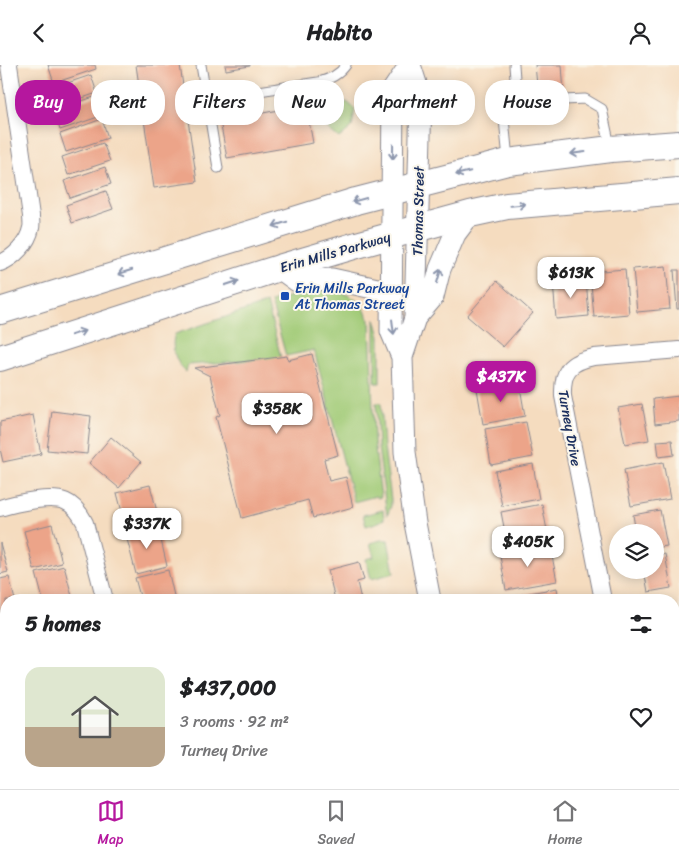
<!DOCTYPE html>
<meta charset="utf-8">
<style>
:root{--surface:#fff;--page:#f6f6f6;--text:#202124;--muted:#757577;--line:#e0e0e0;--accent:#b5179e}
body{margin:0;font-family:Sriracha,sans-serif;background:var(--page);color:var(--text);height:100vh;display:flex;flex-direction:column;font-size:19px;white-space:nowrap}
*{box-sizing:border-box;margin:0}
p{font-size:16px;color:var(--muted)}
.icon{flex:none;width:28px;height:28px;fill:none;stroke:currentColor;stroke-width:2;stroke-linecap:round;stroke-linejoin:round}
.map{position:relative;flex:1;overflow:hidden}
.details{position:absolute;left:0px;top:529px;width:680px;height:196px;display:flex;flex-direction:column;background:var(--surface);border-radius:20px 20px 0 0;box-shadow:0 2px 12px #0003}
.details>*{flex:none}
.banner{position:absolute;left:15px;top:15px;width:650px;height:45px;display:flex;gap:10px}
.tools{position:absolute;left:609px;top:459px;display:grid;gap:10px}
.tools a{display:grid;place-items:center;width:55px;height:55px;border-radius:50%;background:var(--surface);box-shadow:0 2px 12px #0003;font-size:25px}
.price{position:absolute;translate:-50% -42px;padding:0 11px;border-radius:10px;background:#fff;color:#222;font-size:16px;line-height:32px;filter:drop-shadow(0 1px 2px #0008)}
.price::after{content:'';position:absolute;left:50%;top:30px;width:15px;height:11px;margin-left:-8px;background:inherit;clip-path:polygon(0 0,100% 0,50% 100%)}
.price.on{background:var(--accent);color:#fff}
ul{padding:0;list-style:none}
li{display:flex;align-items:center;gap:15px;height:125px;padding:0 25px}
li span{display:grid;place-items:center;flex:none;width:140px;height:100px;border-radius:15px;color:#555}
li>.icon{margin-inline-start:auto}
span .icon{width:60px;height:60px;fill:#fffc;stroke-width:1}
li b{font-size:21px}
h2{display:flex;justify-content:space-between;align-items:center;height:60px;padding:0 25px;font-size:21px}
.chip{padding:0 18px;border-radius:20px;background:var(--surface);box-shadow:0 2px 12px #0003;font-size:18px;line-height:45px}
.chip.on{background:var(--accent);color:#fff}
header{display:flex;justify-content:space-between;align-items:center;height:65px;padding:0 25px;background:var(--surface);font-size:22px;font-weight:700}
.tab-bar{display:flex;justify-content:space-around;align-items:center;height:70px;border-top:1px solid var(--line);background:var(--surface);font-size:14px;color:var(--muted)}
.tab-bar a{display:grid;justify-items:center;gap:2px}
.tab-bar .on{color:var(--accent)}
.map>svg:first-child{display:block}
</style>
<header><svg class="icon" aria-label="back" viewBox="0 0 24 24"><path d="M15 5l-7 7 7 7"/></svg>Habito<svg class="icon" aria-label="person" viewBox="0 0 24 24"><circle cx="12" cy="8" r="4"/><path d="M4 21q1-7 8-7t8 7"/></svg></header>
<div class="map">
<svg width="679" height="724" viewBox="0 0 679 724">
<rect width="100%" height="100%" fill="#fbf7ec"/>
<filter id="ink" filterUnits="userSpaceOnUse"><feTurbulence type="fractalNoise" baseFrequency=".02" numOctaves="2"/><feDisplacementMap in="SourceGraphic" scale="10" xChannelSelector="R" yChannelSelector="G"/><feConvolveMatrix kernelMatrix="1 2 1 2 8 2 1 2 1" color-interpolation-filters="sRGB"/></filter>
<filter id="wash" filterUnits="userSpaceOnUse"><feTurbulence type="fractalNoise" baseFrequency=".0096" numOctaves="4" result="noise"/><feDisplacementMap in="SourceGraphic" scale="20" xChannelSelector="R" yChannelSelector="G"/><feGaussianBlur stdDeviation="1.12" result="paint"/><feColorMatrix in="noise" values="0 0 0 0 0 0 0 0 0 0 0 0 0 0 0 0 0 1.4 0 .05"/><feComposite in="paint" operator="in"/></filter>
<g filter="url(#wash)">
<rect width="100%" height="100%" fill="#f5dcbf"/>
<path fill="#a0ca76" stroke="#5e7c6a" d="M347,37L355,44L352,62L339,73L328,64L325,49L332,40Z
M327,224C349,228 361,234 370,255L374,375L381,432L377,433L376,431L354,437L314,285L286,291L271,237L307,226Z
M267,238L281,293L188,300L186,307C176,299 170,281 175,269Z
M375,253L380,272V318H375Z
M376,338H381L384,382L391,434V441L387,451L378,382Z
M383,445L384,454L379,457L366,461L363,450Z
M381,475H388L394,508L371,514L366,494L374,492L370,478Z"/>
<g id="blocks">
<path fill="#eca489" d="M48,0H95L96,4L54,18Z
M136,0H180L197,117L154,123Z
M225,0H250V1L226,5Z
M535,0H562L564,28L538,30Z
M91,10L97,28L56,42L50,24Z
M94,32L101,51L60,65L54,45Z
M306,40L313,78L227,93L220,56Z
M102,54L108,73L66,87L60,69Z
M103,78L110,96L68,110L62,92Z
M105,102L111,119L70,133L64,116Z
M106,126L113,144L72,158L66,140Z
M666,201L670,244L637,247L633,204Z
M625,204L629,249L594,252L590,207Z
M674,205H679V244H677Z
M586,214L589,251L556,254L553,217Z
M497,216L533,248L503,282L467,251Z
M312,289L338,390L324,394L329,416L346,412L353,442L313,453L308,435L242,453L216,352L220,350L210,311L194,303L287,291L288,295Z
M519,316L525,351L483,359L477,324Z
M679,331V356L655,359L653,334Z
M642,339L649,375L625,379L618,343Z
M52,346L91,351L87,389L47,385Z
M33,350L41,389L3,397L0,384V357Z
M526,357L533,392L491,400L485,364Z
M111,372L141,397L119,423L89,398Z
M672,375L674,390L659,392L657,376Z
M663,397L670,434L631,441L624,405Z
M533,399L539,434L502,441L495,406Z
M150,420L160,458L127,466L117,428Z
M542,439L549,476L508,483L501,447Z
M660,445L667,481L655,483V468H636L633,450Z
M52,459L62,498L34,505L24,466Z
M158,462L167,501L136,509L126,470Z
M0,478L8,507L0,509Z
M550,481L557,516L506,525L500,491Z
M665,489L671,523L648,527L644,505H655V491Z
M359,497L364,515L357,517L361,535H335L328,505Z
M64,501L73,535H43L36,508Z
M168,505L175,535H141L135,513Z
M9,512L15,535H6V553L0,554V514Z
M557,523L559,535H514L513,531Z
M674,545L679,568V573L674,574Z
M6,558V596L0,598V559Z
M679,588V619L674,620V589Z
M6,602V619L2,603Z
M679,626V649L674,650V627Z
M679,668V695H678L674,669Z
M329,719H343L344,724H316V722Z
M354,719H378L379,724H351L350,720Z
M384,719H414L415,724H385Z
M551,719H596L597,723L552,724Z"/>
</g>
</g>
<g filter="url(#ink)">
<use href="#blocks" fill-opacity="0" stroke="#88868e" stroke-width="1"/>
<g fill="none" stroke-linecap="round" stroke-linejoin="round">
<g stroke="#88868e" stroke-width="11">
<path id="service" d="M201,0L218,103
M514,0L517,41
M206,34L318,17C330,14 339,10 346,0
M508,94L504,54L517,41L564,35L585,34L602,44L610,81"/>
</g>
<g stroke="#88868e" stroke-width="18">
<path id="minor" d="M0,198C14,193 28,178 31,163C32,160 31,155 31,151L9,0
M0,443C12,439 23,437 36,435C61,432 73,434 85,458L105,535
M603,535L563,331C562,306 569,297 594,292L679,285
M638,719L639,724
M98,724L124,719"/>
</g>
<g stroke="#88868e" stroke-width="23">
<path id="tertiary" d="M410,0L421,34L415,253L402,292L405,387L415,458L430,535
M279,203L297,216L332,214L382,225L392,231
M415,253L433,232L440,204L455,169L470,149
M402,292L391,266L393,25L410,0
M465,719L466,724"/>
</g>
<g stroke="#88868e" stroke-width="28">
<path id="primary" d="M0,246L356,136L508,97L611,84L679,79
M0,293L279,203L357,180L470,149L507,141L679,126"/>
</g>
<use href="#service" stroke="#fff" stroke-width="9"/>
<use href="#minor" stroke="#fff" stroke-width="16"/>
<use href="#tertiary" stroke="#fff" stroke-width="21"/>
<use href="#primary" stroke="#fff" stroke-width="26"/>
</g>
<defs><path id="oneway-shaft" d="M-6 0H5M1.5-3L5.5 0L1.5 3" fill="none" stroke-width="1.6" stroke-linecap="round" stroke-linejoin="round" transform="scale(1.25)"/></defs>
<g stroke="#8d97ae">
<use href="#oneway-shaft" transform="translate(393 87) rotate(91)"/>
<use href="#oneway-shaft" transform="translate(578 88) rotate(173)"/>
<use href="#oneway-shaft" transform="translate(463 108) rotate(166)"/>
<use href="#oneway-shaft" transform="translate(359 135) rotate(165)"/>
<use href="#oneway-shaft" transform="translate(518 140) rotate(-5)"/>
<use href="#oneway-shaft" transform="translate(280 159) rotate(163)"/>
<use href="#oneway-shaft" transform="translate(125 207) rotate(163)"/>
<use href="#oneway-shaft" transform="translate(439 211) rotate(-74)"/>
<use href="#oneway-shaft" transform="translate(232 218) rotate(-18)"/>
<use href="#oneway-shaft" transform="translate(393 262) rotate(83)"/>
<use href="#oneway-shaft" transform="translate(78 268) rotate(-18)"/>
</g>
</g>
<rect fill="#1a4fb4" stroke="#fbf7ec" stroke-width="2" x="280" y="226" width="10" height="10" rx="2.5"/>
<g text-anchor="middle" stroke-width="4" stroke-linejoin="round" paint-order="stroke">
<g font-size="14" fill="#1b2f5e" stroke="#fbf7ec">
<text transform="translate(418 146) rotate(-89)" y="5">Thomas Street</text>
<text transform="translate(335 187) rotate(-16)" y="5">Erin Mills Parkway</text>
<text transform="translate(570 363) rotate(80)" y="5">Turney Drive</text>
</g>
<g font-size="14" fill="#164399" stroke="#fbf7ec" text-anchor="start">
<text x="295" y="228">Erin Mills Parkway<tspan x="295" dy="16">At Thomas Street</tspan></text>
</g>
</g>
</svg>
<div class="tools">
<a><svg class="icon" aria-label="layers" viewBox="0 0 24 24"><path d="M12 4l9 5-9 5-9-5zM3 14l9 5 9-5"/></svg></a>
</div>
<b class="price" style="left:571px;top:234px">$613K</b>
<b class="price on" style="left:501px;top:338px">$437K</b>
<b class="price" style="left:277px;top:370px">$358K</b>
<b class="price" style="left:147px;top:485px">$337K</b>
<b class="price" style="left:528px;top:503px">$405K</b>
<div class="banner">
<a class="chip on">Buy</a>
<a class="chip">Rent</a>
<a class="chip">Filters</a>
<a class="chip">New</a>
<a class="chip">Apartment</a>
<a class="chip">House</a>
</div>
<section class="details">
<h2>5 homes<svg class="icon" aria-label="filters" viewBox="0 0 24 24"><path d="M4 7h16M4 17h16"/><circle cx="9" cy="7" r="2"/><circle cx="15" cy="17" r="2"/></svg></h2>
<ul>
<li><span style="background:linear-gradient(#dfe7d0 60%,#b9a48a 0)"><svg class="icon" aria-label="home" viewBox="0 0 24 24"><path d="M3 11l9-7 9 7M6 9v11h12V9"/></svg></span><div><b>$437,000</b><p>3 rooms · 92 m²</p><p>Turney Drive</p></div><svg class="icon" aria-label="heart" viewBox="0 0 24 24"><path d="M12 20l-8-8c-3-5 5-10 8-4 3-6 11-1 8 4z"/></svg></li>
</ul>
</section>
</div>
<nav class="tab-bar">
<a class="on"><svg class="icon" aria-label="map" viewBox="0 0 24 24"><path d="M3 6l6-2 6 2 6-2v14l-6 2-6-2-6 2zM9 4v14M15 6v14"/></svg>Map</a>
<a><svg class="icon" aria-label="saved" viewBox="0 0 24 24"><path d="M7 4h10v16l-5-4-5 4z"/></svg>Saved</a>
<a><svg class="icon" aria-label="home" viewBox="0 0 24 24"><path d="M3 11l9-7 9 7M6 9v11h12V9"/></svg>Home</a>
</nav>
